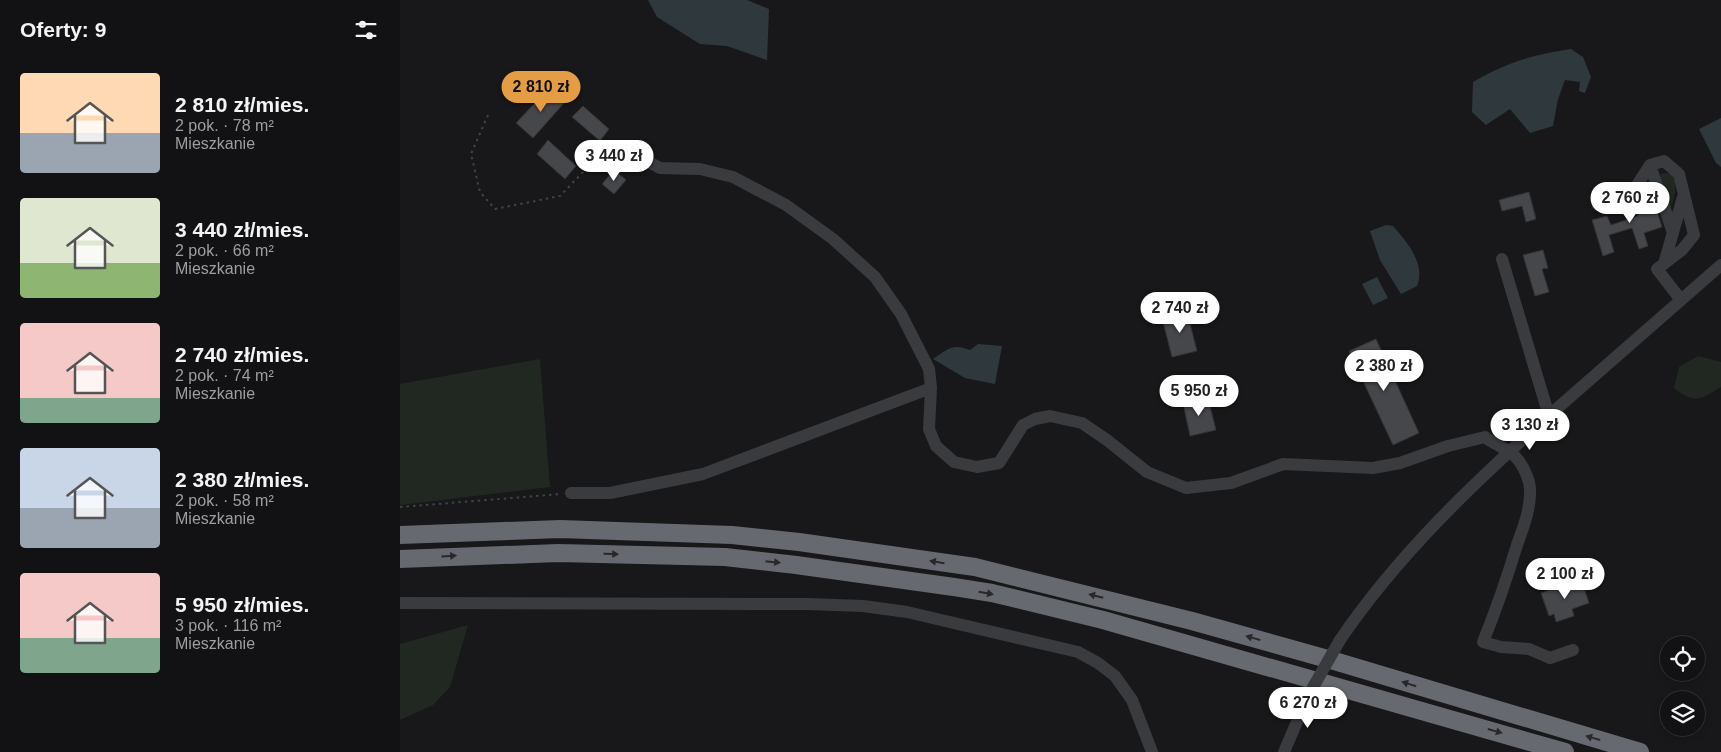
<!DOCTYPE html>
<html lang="pl">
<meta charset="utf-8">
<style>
:root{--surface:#121214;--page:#1b1b1d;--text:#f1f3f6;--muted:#9c9ea0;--line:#313234;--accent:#e59d45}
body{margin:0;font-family:Helvetica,sans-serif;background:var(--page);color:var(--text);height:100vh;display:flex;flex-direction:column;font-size:19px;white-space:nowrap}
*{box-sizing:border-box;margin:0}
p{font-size:16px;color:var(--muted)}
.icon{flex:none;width:28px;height:28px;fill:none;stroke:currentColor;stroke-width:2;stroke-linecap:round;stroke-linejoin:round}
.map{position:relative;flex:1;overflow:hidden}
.side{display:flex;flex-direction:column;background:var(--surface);width:400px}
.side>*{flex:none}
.buttons{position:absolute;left:1260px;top:636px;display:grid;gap:10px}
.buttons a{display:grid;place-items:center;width:45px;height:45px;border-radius:50%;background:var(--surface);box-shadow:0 2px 8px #0003,0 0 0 1px var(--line);font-size:25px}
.price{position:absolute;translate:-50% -42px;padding:0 11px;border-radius:18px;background:#fff;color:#222;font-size:16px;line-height:32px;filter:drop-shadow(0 1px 2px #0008)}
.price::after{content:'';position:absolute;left:50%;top:30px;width:15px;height:11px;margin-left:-8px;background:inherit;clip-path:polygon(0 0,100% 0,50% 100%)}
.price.on{background:var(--accent);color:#111}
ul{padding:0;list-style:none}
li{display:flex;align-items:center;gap:15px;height:125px;padding:0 20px}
li span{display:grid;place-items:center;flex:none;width:140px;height:100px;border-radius:5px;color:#555}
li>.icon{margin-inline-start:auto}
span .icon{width:60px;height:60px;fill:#fffc;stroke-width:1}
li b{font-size:21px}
h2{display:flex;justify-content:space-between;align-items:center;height:60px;padding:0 20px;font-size:21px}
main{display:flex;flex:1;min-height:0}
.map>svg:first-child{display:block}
</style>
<main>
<section class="side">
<h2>Oferty: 9<svg class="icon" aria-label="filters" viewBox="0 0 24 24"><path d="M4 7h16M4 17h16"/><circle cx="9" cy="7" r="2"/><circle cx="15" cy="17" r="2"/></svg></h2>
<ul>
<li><span style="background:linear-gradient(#ffd9b3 60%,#9aa5b1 0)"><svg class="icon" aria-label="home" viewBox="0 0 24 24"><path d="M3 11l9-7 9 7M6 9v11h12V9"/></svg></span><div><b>2 810 zł/mies.</b><p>2 pok. · 78 m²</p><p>Mieszkanie</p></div></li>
<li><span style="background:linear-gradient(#dfe7d0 65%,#8fb573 0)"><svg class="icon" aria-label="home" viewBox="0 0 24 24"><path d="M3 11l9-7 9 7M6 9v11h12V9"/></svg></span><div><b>3 440 zł/mies.</b><p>2 pok. · 66 m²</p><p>Mieszkanie</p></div></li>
<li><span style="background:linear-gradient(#f6c9c9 75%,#7fa58c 0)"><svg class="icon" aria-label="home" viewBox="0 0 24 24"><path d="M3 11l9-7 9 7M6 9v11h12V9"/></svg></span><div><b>2 740 zł/mies.</b><p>2 pok. · 74 m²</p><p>Mieszkanie</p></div></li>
<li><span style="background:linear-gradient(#c9d6e8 60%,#9aa5b1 0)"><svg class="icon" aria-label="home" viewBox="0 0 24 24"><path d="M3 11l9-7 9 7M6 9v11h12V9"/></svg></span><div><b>2 380 zł/mies.</b><p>2 pok. · 58 m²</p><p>Mieszkanie</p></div></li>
<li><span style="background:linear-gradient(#f6c9c9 65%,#7fa58c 0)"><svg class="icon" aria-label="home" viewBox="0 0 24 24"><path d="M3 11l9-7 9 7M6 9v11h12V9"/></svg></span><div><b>5 950 zł/mies.</b><p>3 pok. · 116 m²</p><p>Mieszkanie</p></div></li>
</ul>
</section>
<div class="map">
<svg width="1321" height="752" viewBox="0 0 1321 752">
<rect width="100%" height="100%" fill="#18181a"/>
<path fill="#202821" d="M1267,173L1272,174C1279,186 1274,198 1270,211L1259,179L1261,174Z
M1298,356L1321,362V387C1301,400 1293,404 1274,388L1279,367Z
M140,359L150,487L0,505V384Z
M68,625L50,687L33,705L0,720V644Z"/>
<path fill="#2f393d" d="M248,0H347L369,9L367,60L327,46L300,44L257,17Z
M1171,49L1183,57L1191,77L1185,93L1179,91L1180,82L1165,80L1158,99L1153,126L1130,133L1110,109L1086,125L1072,112L1073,82C1108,62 1132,55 1171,49Z
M1321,118V167L1316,163L1299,129Z
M986,225L993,226C1007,242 1026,264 1017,286L1001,294L980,260L970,231Z
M977,277L988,298L973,305L962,284Z
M578,344L602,346L595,384L565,378L533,359C548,349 552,343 570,350Z"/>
<path fill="#45474a" stroke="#323336" d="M149,88L165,102L133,138L116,123Z
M183,106L209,129L200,141L172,117Z
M148,140L176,166L165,179L137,154Z
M214,170L226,180L214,194L202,184Z
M1250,189L1262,227L1244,233L1248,246L1239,249L1232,228L1209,235L1214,252L1203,256L1192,220L1207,216L1211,225L1238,216L1234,203L1243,196V191Z
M1129,192L1136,219L1126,222L1122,206L1102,211L1099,200Z
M1143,250L1148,268L1142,269L1149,292L1135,296L1123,255Z
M787,312L797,351L772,357L762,318Z
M976,339L1019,433L993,445L949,351Z
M808,398L816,430L790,436L783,403Z
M1181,579L1189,603L1172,609L1174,616L1156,622L1154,614L1149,616L1141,593Z"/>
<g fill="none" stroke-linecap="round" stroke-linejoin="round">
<path stroke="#404246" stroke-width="2" stroke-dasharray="2.5 4" stroke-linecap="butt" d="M88,115L71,154L80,192L95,209L160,196L184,171
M0,507L161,494"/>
<path stroke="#393b3f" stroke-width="12" d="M192,162L216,151L243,159L260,168L300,169L333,177L386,205L433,239L475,277L501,314L529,369L531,388L529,429L536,446L554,462L577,467L599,463L623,425L635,419L650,416L682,423L707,440L747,472L786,488L831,483L883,464L973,468L1000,463L1048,446L1085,437C1096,446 1111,449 1119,461C1125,469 1131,483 1130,493C1130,511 1123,528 1117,545C1107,578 1096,610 1083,642L1101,647L1129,649L1150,658L1173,650
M1250,165L1273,233
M1198,205L1230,196L1250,165L1264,161L1279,174L1294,235L1282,250L1257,269L1281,300
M1102,259L1149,416
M1264,264L1283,197
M171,493H210L303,474L531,388
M0,603L407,604L463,606L507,612L678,652L698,663L715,676L732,700L752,752
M940,640C999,553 1075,482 1153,412C1209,363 1265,314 1321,265
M884,752L908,696"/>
<path stroke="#66696f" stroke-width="18" d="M0,535L160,529L332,535L399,542L575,567L792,621L931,660L1240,752
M0,559L158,553L325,557L396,565L554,587L592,593L703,620L1165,752"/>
<path stroke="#393b3f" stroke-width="12" d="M908,696L940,640"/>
</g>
<defs><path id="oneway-solid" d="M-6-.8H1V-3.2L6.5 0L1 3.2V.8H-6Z" transform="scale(1.25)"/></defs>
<g fill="#28282c">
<use href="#oneway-solid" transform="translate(211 554) rotate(1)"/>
<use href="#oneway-solid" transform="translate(49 556) rotate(-3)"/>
<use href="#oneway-solid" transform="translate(373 562) rotate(6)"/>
<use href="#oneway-solid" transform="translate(537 562) rotate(-171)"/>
<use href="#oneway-solid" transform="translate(586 593) rotate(10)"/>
<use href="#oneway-solid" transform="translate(696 596) rotate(-166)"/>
<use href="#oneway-solid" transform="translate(853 638) rotate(-164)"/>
<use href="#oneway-solid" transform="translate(1009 684) rotate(-163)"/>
<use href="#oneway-solid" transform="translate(1095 731) rotate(16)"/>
<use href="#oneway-solid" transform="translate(1193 738) rotate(-164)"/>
</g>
</svg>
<div class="buttons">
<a><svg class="icon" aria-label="locate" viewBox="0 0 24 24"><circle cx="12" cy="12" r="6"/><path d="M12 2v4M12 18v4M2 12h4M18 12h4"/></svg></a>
<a><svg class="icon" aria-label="layers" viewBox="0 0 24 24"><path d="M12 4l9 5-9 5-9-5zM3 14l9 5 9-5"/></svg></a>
</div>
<b class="price on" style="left:141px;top:113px">2 810 zł</b>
<b class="price" style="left:214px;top:182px">3 440 zł</b>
<b class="price" style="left:1230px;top:224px">2 760 zł</b>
<b class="price" style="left:780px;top:334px">2 740 zł</b>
<b class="price" style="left:984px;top:392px">2 380 zł</b>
<b class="price" style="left:799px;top:417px">5 950 zł</b>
<b class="price" style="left:1130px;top:451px">3 130 zł</b>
<b class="price" style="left:1165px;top:600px">2 100 zł</b>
<b class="price" style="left:908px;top:729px">6 270 zł</b>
</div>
</main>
